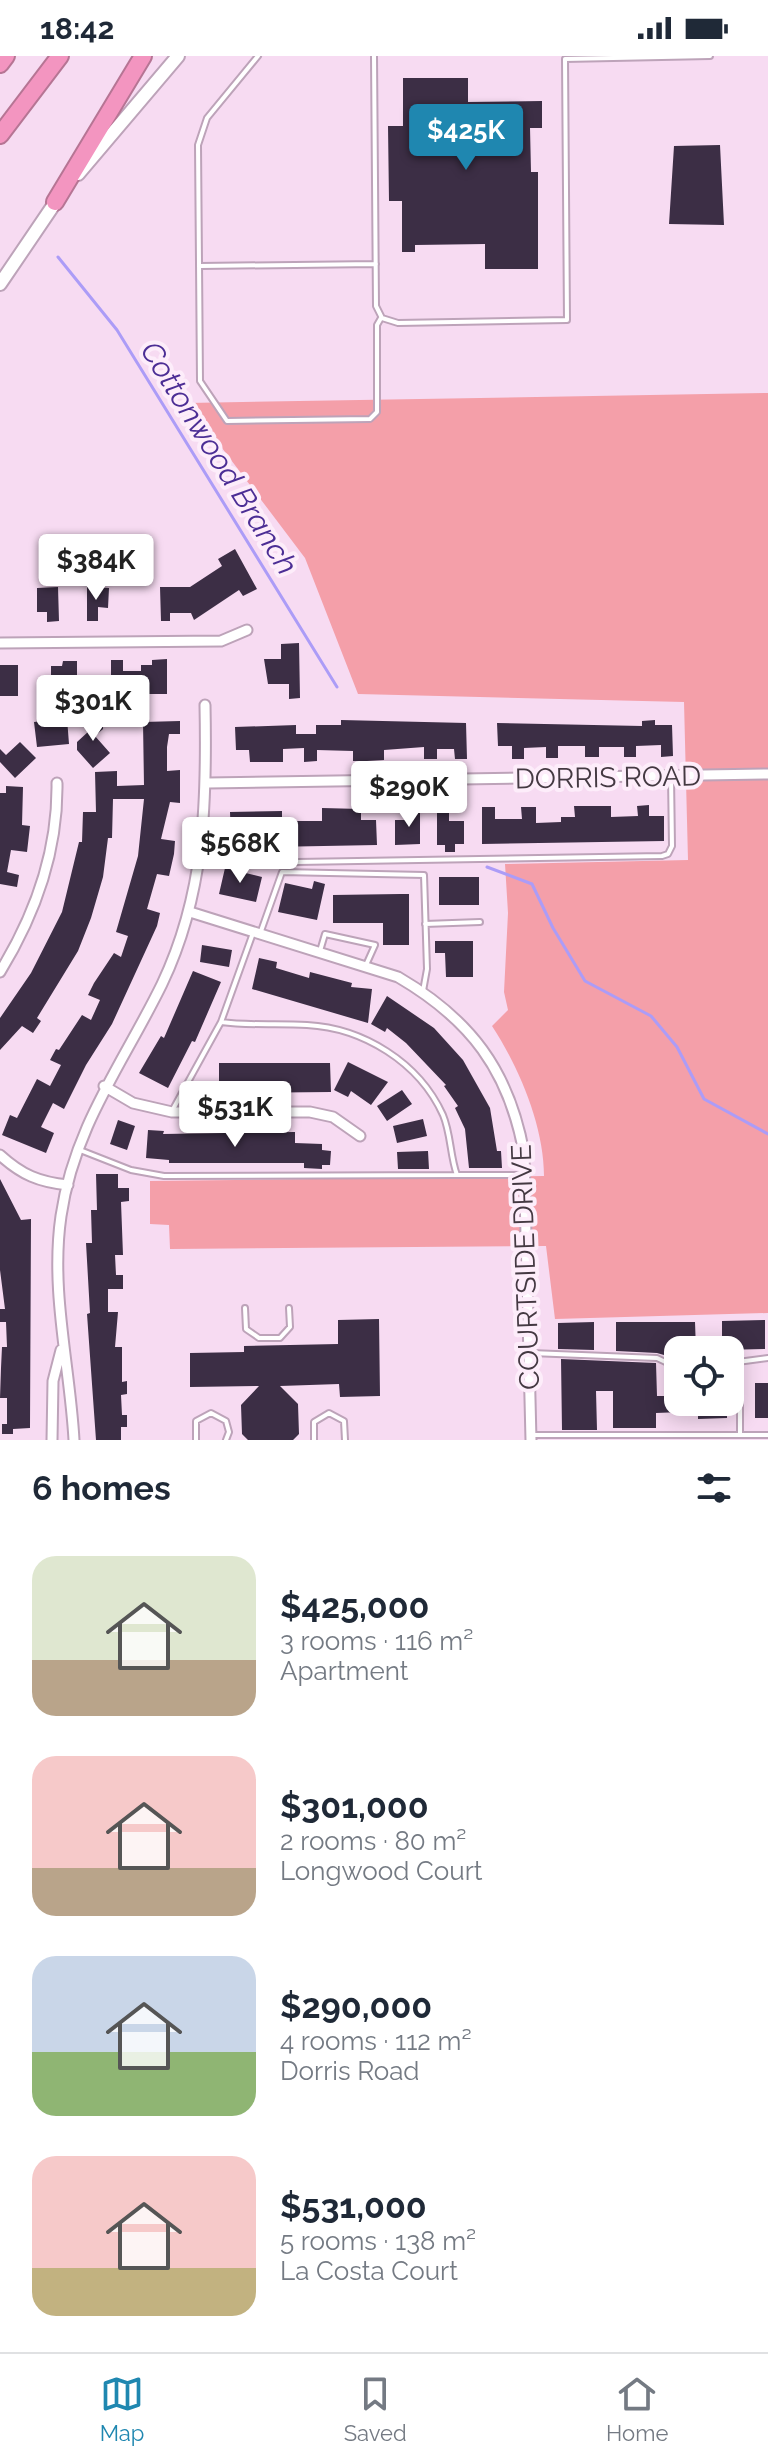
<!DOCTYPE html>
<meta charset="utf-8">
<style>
:root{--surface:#fff;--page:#f6f6f7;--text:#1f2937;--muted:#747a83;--line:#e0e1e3;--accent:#1f87b0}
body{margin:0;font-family:Raleway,sans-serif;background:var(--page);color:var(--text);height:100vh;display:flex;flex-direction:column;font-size:30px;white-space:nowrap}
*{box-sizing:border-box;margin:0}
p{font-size:26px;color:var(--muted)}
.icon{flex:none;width:44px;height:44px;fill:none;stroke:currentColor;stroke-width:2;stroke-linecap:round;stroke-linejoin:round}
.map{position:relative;height:1384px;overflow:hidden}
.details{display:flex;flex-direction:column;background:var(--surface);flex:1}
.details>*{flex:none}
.fabs{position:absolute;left:664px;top:1280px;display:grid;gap:16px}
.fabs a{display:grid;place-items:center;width:80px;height:80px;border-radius:16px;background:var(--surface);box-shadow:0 4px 20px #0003;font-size:40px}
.price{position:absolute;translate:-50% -68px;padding:0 18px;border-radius:8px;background:#fff;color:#222;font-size:26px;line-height:52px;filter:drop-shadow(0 2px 4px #0008)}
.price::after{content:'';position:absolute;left:50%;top:48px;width:24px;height:18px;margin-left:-12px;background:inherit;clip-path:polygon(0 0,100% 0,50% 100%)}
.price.current{background:var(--accent);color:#fff}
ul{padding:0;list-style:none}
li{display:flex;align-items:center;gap:24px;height:200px;padding:0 32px}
li span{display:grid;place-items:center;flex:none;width:224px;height:160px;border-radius:24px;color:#555}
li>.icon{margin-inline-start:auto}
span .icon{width:96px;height:96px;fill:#fffc;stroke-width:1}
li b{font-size:34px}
h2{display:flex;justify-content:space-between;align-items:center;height:96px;padding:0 32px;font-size:34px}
.status{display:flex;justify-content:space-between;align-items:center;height:56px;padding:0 40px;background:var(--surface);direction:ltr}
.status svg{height:22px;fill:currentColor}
.tabs{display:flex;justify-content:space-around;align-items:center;height:112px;border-top:2px solid var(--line);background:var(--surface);font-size:22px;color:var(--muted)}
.tabs a{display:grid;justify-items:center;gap:4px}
.tabs .current{color:var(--accent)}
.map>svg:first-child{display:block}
</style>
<div class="status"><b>18:42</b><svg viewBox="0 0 49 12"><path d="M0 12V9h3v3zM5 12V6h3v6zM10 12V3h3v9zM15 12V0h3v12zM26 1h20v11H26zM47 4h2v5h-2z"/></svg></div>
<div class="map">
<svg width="768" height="1384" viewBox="0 0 768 1384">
<rect width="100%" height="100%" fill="#f7dbf2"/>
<path fill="#f49fa9" d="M768,337V1257L555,1263L546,1190L170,1193L169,1169L150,1168V1125L544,1120C544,1070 519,1011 492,970L508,954L504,936L508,857L505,808L688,804L684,646L358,638L305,502L188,347Z"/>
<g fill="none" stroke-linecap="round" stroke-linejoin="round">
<path stroke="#ac9cf7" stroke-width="3" d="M58,201L117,274L337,631
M487,811L532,828L553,872L585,925L651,960L677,991L704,1043L768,1078"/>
</g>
<path fill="#3c2e45" d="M403,22H468V46L542,45V72H530L531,116H538V213H485V188L415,189V196H402V145H389L388,70H403Z
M720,89L724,169L669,168L674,90Z
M235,493L257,533L243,540L239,534L194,564L191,557H170V565H161L160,531H190L222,510L218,503Z
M58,531L59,565L47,566V556H37V532Z
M87,531L109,532L108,552L98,551V565H87Z
M299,587L300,642L289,643V628H268L264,603H281V588Z
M167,603V638H111V604H123V615H141V609H152V604Z
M63,605H77V639H51V610H62Z
M0,609H18V640H0Z
M67,662L69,688L37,691L34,666Z
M84,662H103V673L95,680L110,697L93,712L77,694V686L89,675Z
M341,664L466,667L467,703H455L454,693H437V703H424V691L384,694V704L367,705H353V695L317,694V705L304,706V692L283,693V706H250L249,694H236L235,671L296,669V678H316V669H341Z
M655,664V669H672L673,700L661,701V689L636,690V701H624V691H599V701H585V690H558V702H546V691L524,692V703H512V690H498L497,667L642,670V665Z
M180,665V678H169L167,691V715L180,714V747L170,746L161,783L175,785L174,798L169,820L157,818L147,853L160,857L157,870L112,968L86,1009L64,1053L53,1047L41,1071L54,1077L46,1097L2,1079L10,1059L17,1062L37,1023L50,1030L61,1009L50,1004L56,993L59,994L82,959L91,964L100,944L88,939L94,927L114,897L121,901L128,880L116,876L138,800L144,743H113L112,782H108L103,821L91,862L78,895L37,962L41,965L33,977L22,970L0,994V962L31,917L62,856L79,786H82L83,756H96L95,716L117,715V730L144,729L143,666Z
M20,686L36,702L15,722L0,706V693L6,699Z
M6,730L23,731L22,769L30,770L27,796L11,794L7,816L19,819L17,831L0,828V737H6Z
M649,749V760H664V785L482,788V751H495V763H522L521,751H536V767L561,766V761H575L574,750H611V761L638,760L637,750Z
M322,752L361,753V764H376L377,789L270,791V783L231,784L230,756L282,755V765H322Z
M420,752V788L395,789V764H408V753Z
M437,752H449V765H464V788H455V796H445V789H437Z
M225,812L262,821L256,846L219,838Z
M439,821H479V849H439Z
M314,825L325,828L317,864L278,856L285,827L312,833Z
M400,838H409V889H383V867H333V839Z
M435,885H473V921H446L445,897H435Z
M202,889L232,894L229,911L200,906Z
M259,902L277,906L276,912L309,922L310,916L352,927L351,931L372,933L368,967L252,933Z
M193,915L221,926L195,986L192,985L168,1032L139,1017L161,980L164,982Z
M387,940L434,972L463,1004L490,1052L497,1095H501L502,1112H469L465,1073L455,1052L458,1050L444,1030L446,1029L406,987L387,972L385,976L371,968Z
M348,1006L388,1026L371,1049L351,1035L348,1041L334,1034Z
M219,1007H330L331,1036L219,1037Z
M402,1034L412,1048L387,1065L377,1050Z
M423,1063L427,1080L397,1087L393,1070Z
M118,1064L135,1070L127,1094L110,1088Z
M148,1074L164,1075L163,1078L295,1076V1087L322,1088V1094L331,1095L330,1109H322V1113L304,1112V1107H169V1104L146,1102Z
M428,1095L429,1113H398L397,1096Z
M96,1118H118V1132H129V1145L121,1146L123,1199H115L116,1219H123V1233H108V1256H118L115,1291H122V1326L127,1325V1338L121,1339L122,1359H127V1371H121V1384H96L87,1258L90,1257L86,1187H92L91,1154H97Z
M0,1123L21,1164L31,1163L30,1372L13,1373V1378H2V1368H7V1342H0L1,1312L2,1291H7L6,1266H0V1253H5L0,1214Z
M379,1263L380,1340L340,1341L339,1328L280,1330L298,1348L299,1378L293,1384H248L242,1378L241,1349L259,1330L190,1331V1297L244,1296V1290L338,1288V1264Z
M765,1264V1293L722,1294V1265Z
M594,1266V1294L558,1293V1267Z
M616,1266H695L696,1294H678V1303L657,1297L616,1295Z
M561,1303L656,1307L657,1340H678L681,1356L656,1357V1372H613V1335H596L597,1374H562Z
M755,1327H768V1362H755Z
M698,1346H727V1362L698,1363Z"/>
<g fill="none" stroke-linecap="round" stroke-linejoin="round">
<g stroke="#bda3b9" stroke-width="8">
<path id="lane" d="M258,0L207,62L198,89L200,325L227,365L370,363L377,356V269L381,262
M374,0L376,250L382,262L398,267L567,264L565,3L710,0
M200,210L376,208
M203,794L297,806L662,800L668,798L672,790L671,721
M425,868L480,866
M261,875L282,816L424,819L427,913L423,935
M253,877L221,966C250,970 278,967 307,969C363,972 419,1006 443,1059C451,1078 450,1100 457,1119H523
M320,895L325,878L375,889L366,909
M172,1055L221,966
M80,1094L131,1114L164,1120L457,1119
M245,1252L246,1273L259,1282H280L290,1271L289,1252
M531,1297L657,1302L678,1312
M730,1307L768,1302
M740,1307V1378
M531,1379H768
M196,1384V1365L211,1357L226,1365L229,1376L226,1384
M314,1384V1366L329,1357L344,1365L345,1384"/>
</g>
<g stroke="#bda3b9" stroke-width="13">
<path id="street" d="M0,587L221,585L247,574
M208,727L768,718
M190,856L398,921C470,963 509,1014 524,1097L531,1384
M0,916C35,859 58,795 57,727
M104,1030L133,1047L172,1056H310L333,1061L360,1080
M0,1099C22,1119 39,1126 68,1129
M52,1384L53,1325L61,1294
M74,1384C70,1310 50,1235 61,1160C74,1070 124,1006 162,928C205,838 207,746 205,649"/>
</g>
<g stroke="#bda3b9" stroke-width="16">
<path id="secondary" d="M78,118L178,0
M0,228L59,141"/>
</g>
<g stroke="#b67594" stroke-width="20">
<path id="highway" d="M0,8L6,0
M0,79L60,0
M55,146L143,0"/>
</g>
<use href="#lane" stroke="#fff" stroke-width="4"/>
<use href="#street" stroke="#fff" stroke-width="9"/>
<use href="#secondary" stroke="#fff" stroke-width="12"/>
<use href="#highway" stroke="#f395c0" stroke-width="16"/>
</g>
<g text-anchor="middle" stroke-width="8" stroke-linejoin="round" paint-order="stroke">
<g font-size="28" fill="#443942" stroke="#fdedfa">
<text transform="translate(608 721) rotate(-1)" y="10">DORRIS ROAD</text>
<text transform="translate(525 1211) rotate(-92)" y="10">COURTSIDE DRIVE</text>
</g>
<g font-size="30" font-style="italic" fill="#4c2e95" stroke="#fdedfa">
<text transform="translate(219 402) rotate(58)" y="10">Cottonwood Branch</text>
</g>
</g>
</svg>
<div class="fabs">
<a><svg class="icon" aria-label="locate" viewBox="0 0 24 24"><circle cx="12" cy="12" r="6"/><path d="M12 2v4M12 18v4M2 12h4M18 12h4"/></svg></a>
</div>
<b class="price current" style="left:466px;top:116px">$425K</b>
<b class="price" style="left:96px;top:546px">$384K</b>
<b class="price" style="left:93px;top:687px">$301K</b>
<b class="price" style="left:409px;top:773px">$290K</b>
<b class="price" style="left:240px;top:829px">$568K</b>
<b class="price" style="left:235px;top:1093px">$531K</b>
</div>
<section class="details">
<h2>6 homes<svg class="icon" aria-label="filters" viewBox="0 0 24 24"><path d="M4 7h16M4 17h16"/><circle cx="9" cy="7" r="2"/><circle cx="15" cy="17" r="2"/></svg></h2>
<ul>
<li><span style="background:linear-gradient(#dfe7d0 65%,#b9a48a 0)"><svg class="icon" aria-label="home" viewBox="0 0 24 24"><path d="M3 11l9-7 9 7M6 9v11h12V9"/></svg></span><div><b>$425,000</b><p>3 rooms · 116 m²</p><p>Apartment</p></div></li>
<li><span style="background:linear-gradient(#f6c9c9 70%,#b9a48a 0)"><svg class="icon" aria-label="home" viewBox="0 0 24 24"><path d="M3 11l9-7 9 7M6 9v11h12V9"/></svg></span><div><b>$301,000</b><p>2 rooms · 80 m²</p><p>Longwood Court</p></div></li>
<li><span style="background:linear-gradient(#c9d6e8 60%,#8fb573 0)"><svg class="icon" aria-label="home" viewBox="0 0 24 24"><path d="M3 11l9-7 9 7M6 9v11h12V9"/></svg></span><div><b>$290,000</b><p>4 rooms · 112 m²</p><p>Dorris Road</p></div></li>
<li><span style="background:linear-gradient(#f6c9c9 70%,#c2b280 0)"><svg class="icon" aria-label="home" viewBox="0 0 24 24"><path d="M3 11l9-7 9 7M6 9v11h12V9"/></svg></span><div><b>$531,000</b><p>5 rooms · 138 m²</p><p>La Costa Court</p></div></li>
</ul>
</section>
<nav class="tabs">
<a class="current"><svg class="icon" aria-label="map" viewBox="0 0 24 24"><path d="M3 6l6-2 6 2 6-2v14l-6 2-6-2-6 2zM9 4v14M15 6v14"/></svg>Map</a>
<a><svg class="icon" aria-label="saved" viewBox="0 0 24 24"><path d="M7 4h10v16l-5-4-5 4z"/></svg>Saved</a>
<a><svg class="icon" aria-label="home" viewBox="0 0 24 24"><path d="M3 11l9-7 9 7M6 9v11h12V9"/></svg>Home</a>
</nav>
